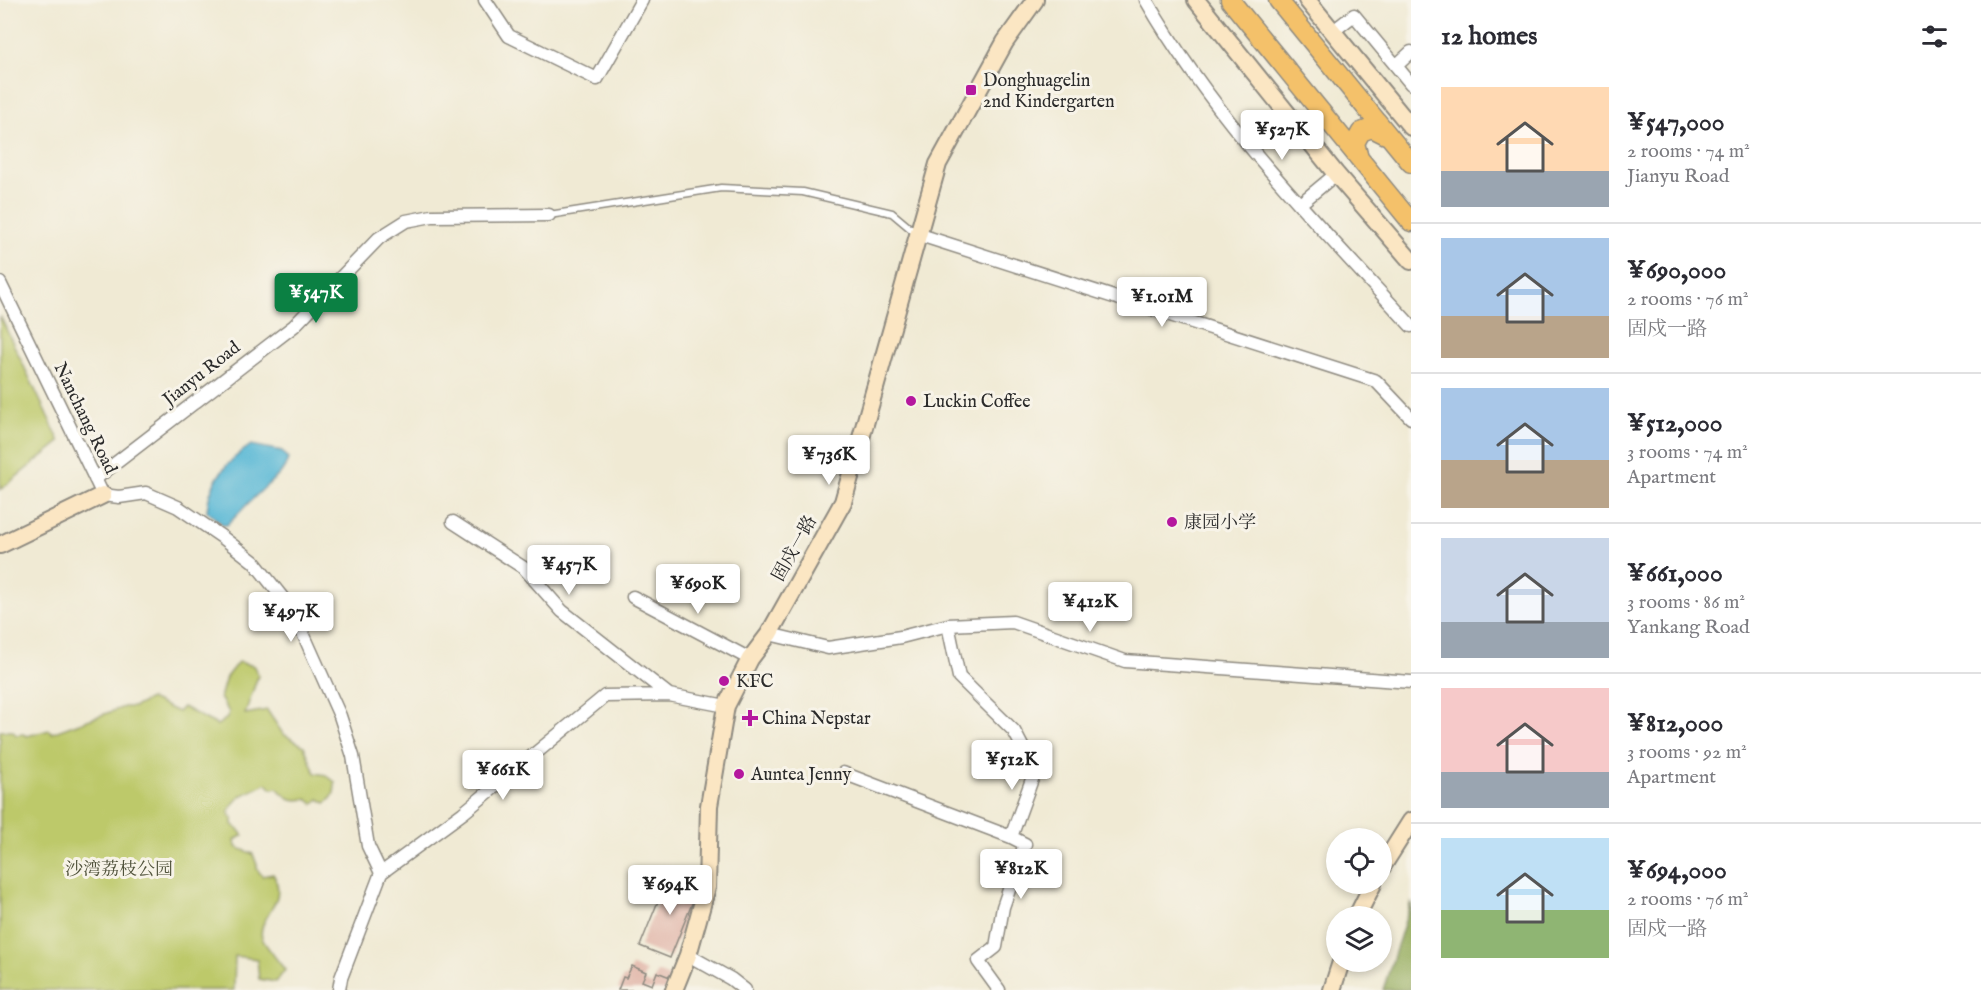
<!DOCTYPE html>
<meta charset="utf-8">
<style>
:root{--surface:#fff;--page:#f2f2f3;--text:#2b2b33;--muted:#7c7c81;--line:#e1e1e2;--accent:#0b8043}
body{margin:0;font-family:"IM FELL English","Noto Serif SC",serif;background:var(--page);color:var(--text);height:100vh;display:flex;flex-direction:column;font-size:22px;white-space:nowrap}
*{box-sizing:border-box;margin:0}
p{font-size:20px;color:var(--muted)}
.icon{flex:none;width:33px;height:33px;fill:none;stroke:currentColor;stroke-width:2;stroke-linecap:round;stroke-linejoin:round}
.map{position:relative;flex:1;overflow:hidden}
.panel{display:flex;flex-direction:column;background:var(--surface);width:570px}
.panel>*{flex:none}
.tools{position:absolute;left:1326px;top:828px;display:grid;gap:12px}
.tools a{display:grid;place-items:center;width:66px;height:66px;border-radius:50%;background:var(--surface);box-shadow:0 3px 9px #0003;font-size:30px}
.price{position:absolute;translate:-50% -51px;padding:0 14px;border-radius:6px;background:#fff;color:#222;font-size:20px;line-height:39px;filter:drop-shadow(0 2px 3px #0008)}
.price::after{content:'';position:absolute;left:50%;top:36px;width:18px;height:14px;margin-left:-9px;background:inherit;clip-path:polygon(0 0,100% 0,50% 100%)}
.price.on{background:var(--accent);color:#fff}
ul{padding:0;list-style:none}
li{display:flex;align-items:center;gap:18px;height:150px;padding:0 30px}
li+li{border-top:2px solid var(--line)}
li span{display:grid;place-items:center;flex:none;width:168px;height:120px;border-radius:0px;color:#555}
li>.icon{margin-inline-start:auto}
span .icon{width:72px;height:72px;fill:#fffc;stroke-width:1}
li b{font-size:26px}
h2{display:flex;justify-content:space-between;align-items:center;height:72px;padding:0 30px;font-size:26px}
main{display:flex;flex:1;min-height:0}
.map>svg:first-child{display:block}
</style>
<main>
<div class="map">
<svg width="1411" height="990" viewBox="0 0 1411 990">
<rect width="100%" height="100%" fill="#f7f3e8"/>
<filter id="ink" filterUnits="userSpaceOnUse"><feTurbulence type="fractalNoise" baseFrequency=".0167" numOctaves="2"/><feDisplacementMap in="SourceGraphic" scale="12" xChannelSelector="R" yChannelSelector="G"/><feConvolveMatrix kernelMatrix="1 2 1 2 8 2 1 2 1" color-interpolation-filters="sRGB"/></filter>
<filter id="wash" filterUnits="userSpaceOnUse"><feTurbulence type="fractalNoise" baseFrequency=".008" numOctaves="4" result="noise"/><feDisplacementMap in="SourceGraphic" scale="24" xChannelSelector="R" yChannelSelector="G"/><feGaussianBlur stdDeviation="1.35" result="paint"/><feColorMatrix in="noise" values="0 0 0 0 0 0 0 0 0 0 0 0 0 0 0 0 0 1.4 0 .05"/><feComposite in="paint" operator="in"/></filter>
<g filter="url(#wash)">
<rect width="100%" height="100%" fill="#f0ead4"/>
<path fill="#bdc96a" stroke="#747a4a" stroke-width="1.5" d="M0,316L60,442L0,490Z
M238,662L254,666L258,676L245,714L267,710L283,734L304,746L315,773L326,775L335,782C335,792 334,797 326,803L319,799L313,804L307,799C291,801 289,800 277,788L272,789L266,783C251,794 239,791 229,811L230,816L233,818V824L243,835L235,840L236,847L253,854L257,865V869L262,876L273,874C290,903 256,917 262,938C264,944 280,963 285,970L276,982L259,979L257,959L235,956L234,990H0V731H13L16,735L23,734L27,736L49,730L52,733L124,707H134L150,699L178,712L183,707L217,725L227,718L229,712L220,698L226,677Z"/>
<path fill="#96ad5e" stroke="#606c44" stroke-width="1.5" d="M1411,902V990H1383Z"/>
<path fill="#56b7d5" stroke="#407180" stroke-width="1.5" d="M251,445L282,451L288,459C283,475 272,480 261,491C249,502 238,514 227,525H223L207,511C209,481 227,461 251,445Z"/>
<g id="blocks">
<path fill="#deac9f" d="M669,874L699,886L670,958L640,946Z
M632,966L646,972L642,981L652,985L657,972L670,977L665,990H618L623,977L626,978Z"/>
</g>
</g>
<g filter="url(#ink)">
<use href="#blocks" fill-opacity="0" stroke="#8e8a80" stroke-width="1.5"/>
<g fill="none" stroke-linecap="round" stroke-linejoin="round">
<g stroke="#8e8a80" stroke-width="9">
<path id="lane" d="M549,215L721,188L803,192L892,213L917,234"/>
</g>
<g stroke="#8e8a80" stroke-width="15">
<path id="street" d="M485,0L509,36L597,79L642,0
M1146,0C1216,122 1317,223 1411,326
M1332,32L1354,15L1411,84
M1396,66L1411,52
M1300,204L1336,174
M917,234L1376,381L1411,418
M0,283L103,495L119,497L146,493L178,507L222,537L254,562L293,611L340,716L353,756L368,846L381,873
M95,479L294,326L379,238L406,221L432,216L549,215
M453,522L524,568L562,611L669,695
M633,597L750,659
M769,634L828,648L901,637L948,625L1013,622L1125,661L1411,682
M843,773L1011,837L1035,771L1014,731L959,677L948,625
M688,955L731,979L745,990
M339,990L341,978L381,873L463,813L605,696L669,695L726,706
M999,990L978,961L996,947L1003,907L1025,844L1011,837"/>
</g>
<g stroke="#8e8a80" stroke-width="20">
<path id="secondary" d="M1196,0L1336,174L1411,261
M1307,0L1411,127
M0,545L103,495
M1382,867L1411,821
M1357,916L1373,884
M674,990L688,955L707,887L709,806L726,706L750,659L769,634L843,502L938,164L1005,42L1035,0
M1332,990L1341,962"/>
</g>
<g stroke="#8e8a80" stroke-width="21">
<path id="primary" d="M1230,0L1411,222
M1278,0L1411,163
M1359,158L1355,143L1361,132L1372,128L1386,135"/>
</g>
<use href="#lane" stroke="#fff" stroke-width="6"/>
<use href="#street" stroke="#fff" stroke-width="12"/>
<use href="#secondary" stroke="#fbe6c3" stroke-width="16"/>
<use href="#primary" stroke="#f4c16a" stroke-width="18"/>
</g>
</g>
<g fill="#b5179e" stroke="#f7f3e8" stroke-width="2">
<rect x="965" y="84" width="12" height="12" rx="3"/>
<circle cx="911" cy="401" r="6"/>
<circle cx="1172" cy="522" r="6"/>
<circle cx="724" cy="681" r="6"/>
<path d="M747 709h6v6h6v6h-6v6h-6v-6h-6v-6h6z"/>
<circle cx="739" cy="774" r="6"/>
</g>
<g text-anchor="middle" stroke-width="6" stroke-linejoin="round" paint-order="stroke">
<g font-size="18" fill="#2b2b2b" stroke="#f7f3e8" text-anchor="start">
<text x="983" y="86">Donghuagelin<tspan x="983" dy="21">2nd Kindergarten</tspan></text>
<text x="923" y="407">Luckin Coffee</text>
<text x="1184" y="528">康园小学</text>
<text x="736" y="687">KFC</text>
<text x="762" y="724">China Nepstar</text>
<text x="751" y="780">Auntea Jenny</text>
</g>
<g font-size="18" fill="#2b2b2b" stroke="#f7f3e8">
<text transform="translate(201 373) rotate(-38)" y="6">Jianyu Road</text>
<text transform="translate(86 418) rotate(64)" y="6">Nanchang Road</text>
<text transform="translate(794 548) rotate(-61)" y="6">固戍一路</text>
</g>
<g font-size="18" fill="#50523b" stroke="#f7f3e8">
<text x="119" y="875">沙湾荔枝公园</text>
</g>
</g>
</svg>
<div class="tools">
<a><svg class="icon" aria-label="locate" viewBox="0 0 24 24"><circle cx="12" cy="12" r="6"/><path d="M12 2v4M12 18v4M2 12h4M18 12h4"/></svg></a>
<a><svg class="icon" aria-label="layers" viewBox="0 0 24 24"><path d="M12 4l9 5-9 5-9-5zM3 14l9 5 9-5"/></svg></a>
</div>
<b class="price" style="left:1282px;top:161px">¥527K</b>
<b class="price on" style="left:316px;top:324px">¥547K</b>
<b class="price" style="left:1162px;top:328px">¥1.01M</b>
<b class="price" style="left:829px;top:486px">¥736K</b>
<b class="price" style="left:569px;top:596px">¥457K</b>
<b class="price" style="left:698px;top:615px">¥690K</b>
<b class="price" style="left:1090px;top:633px">¥412K</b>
<b class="price" style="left:291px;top:643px">¥497K</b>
<b class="price" style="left:1012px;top:791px">¥512K</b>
<b class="price" style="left:503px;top:801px">¥661K</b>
<b class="price" style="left:1021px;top:900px">¥812K</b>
<b class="price" style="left:670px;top:916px">¥694K</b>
</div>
<section class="panel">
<h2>12 homes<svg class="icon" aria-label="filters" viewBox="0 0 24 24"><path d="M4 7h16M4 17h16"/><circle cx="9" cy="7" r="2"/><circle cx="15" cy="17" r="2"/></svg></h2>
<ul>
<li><span style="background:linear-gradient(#ffd9b3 70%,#9aa5b1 0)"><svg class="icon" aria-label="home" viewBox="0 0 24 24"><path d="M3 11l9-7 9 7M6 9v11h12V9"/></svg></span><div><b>¥547,000</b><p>2 rooms · 74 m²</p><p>Jianyu Road</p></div></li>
<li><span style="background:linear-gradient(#a9c7e8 65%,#b9a48a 0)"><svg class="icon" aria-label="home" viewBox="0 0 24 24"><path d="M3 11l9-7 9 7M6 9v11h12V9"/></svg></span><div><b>¥690,000</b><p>2 rooms · 76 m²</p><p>固戍一路</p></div></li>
<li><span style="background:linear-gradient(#a9c7e8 60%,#b9a48a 0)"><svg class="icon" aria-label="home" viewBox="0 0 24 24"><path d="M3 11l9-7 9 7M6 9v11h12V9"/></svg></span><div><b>¥512,000</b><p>3 rooms · 74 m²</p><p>Apartment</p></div></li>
<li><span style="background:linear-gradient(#c9d6e8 70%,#9aa5b1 0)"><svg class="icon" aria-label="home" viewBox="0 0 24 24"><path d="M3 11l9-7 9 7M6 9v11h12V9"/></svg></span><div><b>¥661,000</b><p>3 rooms · 86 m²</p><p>Yankang Road</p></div></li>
<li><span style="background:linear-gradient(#f6c9c9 70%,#9aa5b1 0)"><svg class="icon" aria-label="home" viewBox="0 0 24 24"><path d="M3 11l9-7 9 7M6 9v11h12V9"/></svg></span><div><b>¥812,000</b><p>3 rooms · 92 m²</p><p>Apartment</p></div></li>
<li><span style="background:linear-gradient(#bfe0f5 60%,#8fb573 0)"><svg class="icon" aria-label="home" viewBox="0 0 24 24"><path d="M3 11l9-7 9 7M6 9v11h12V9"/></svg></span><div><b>¥694,000</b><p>2 rooms · 76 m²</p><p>固戍一路</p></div></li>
</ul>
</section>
</main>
